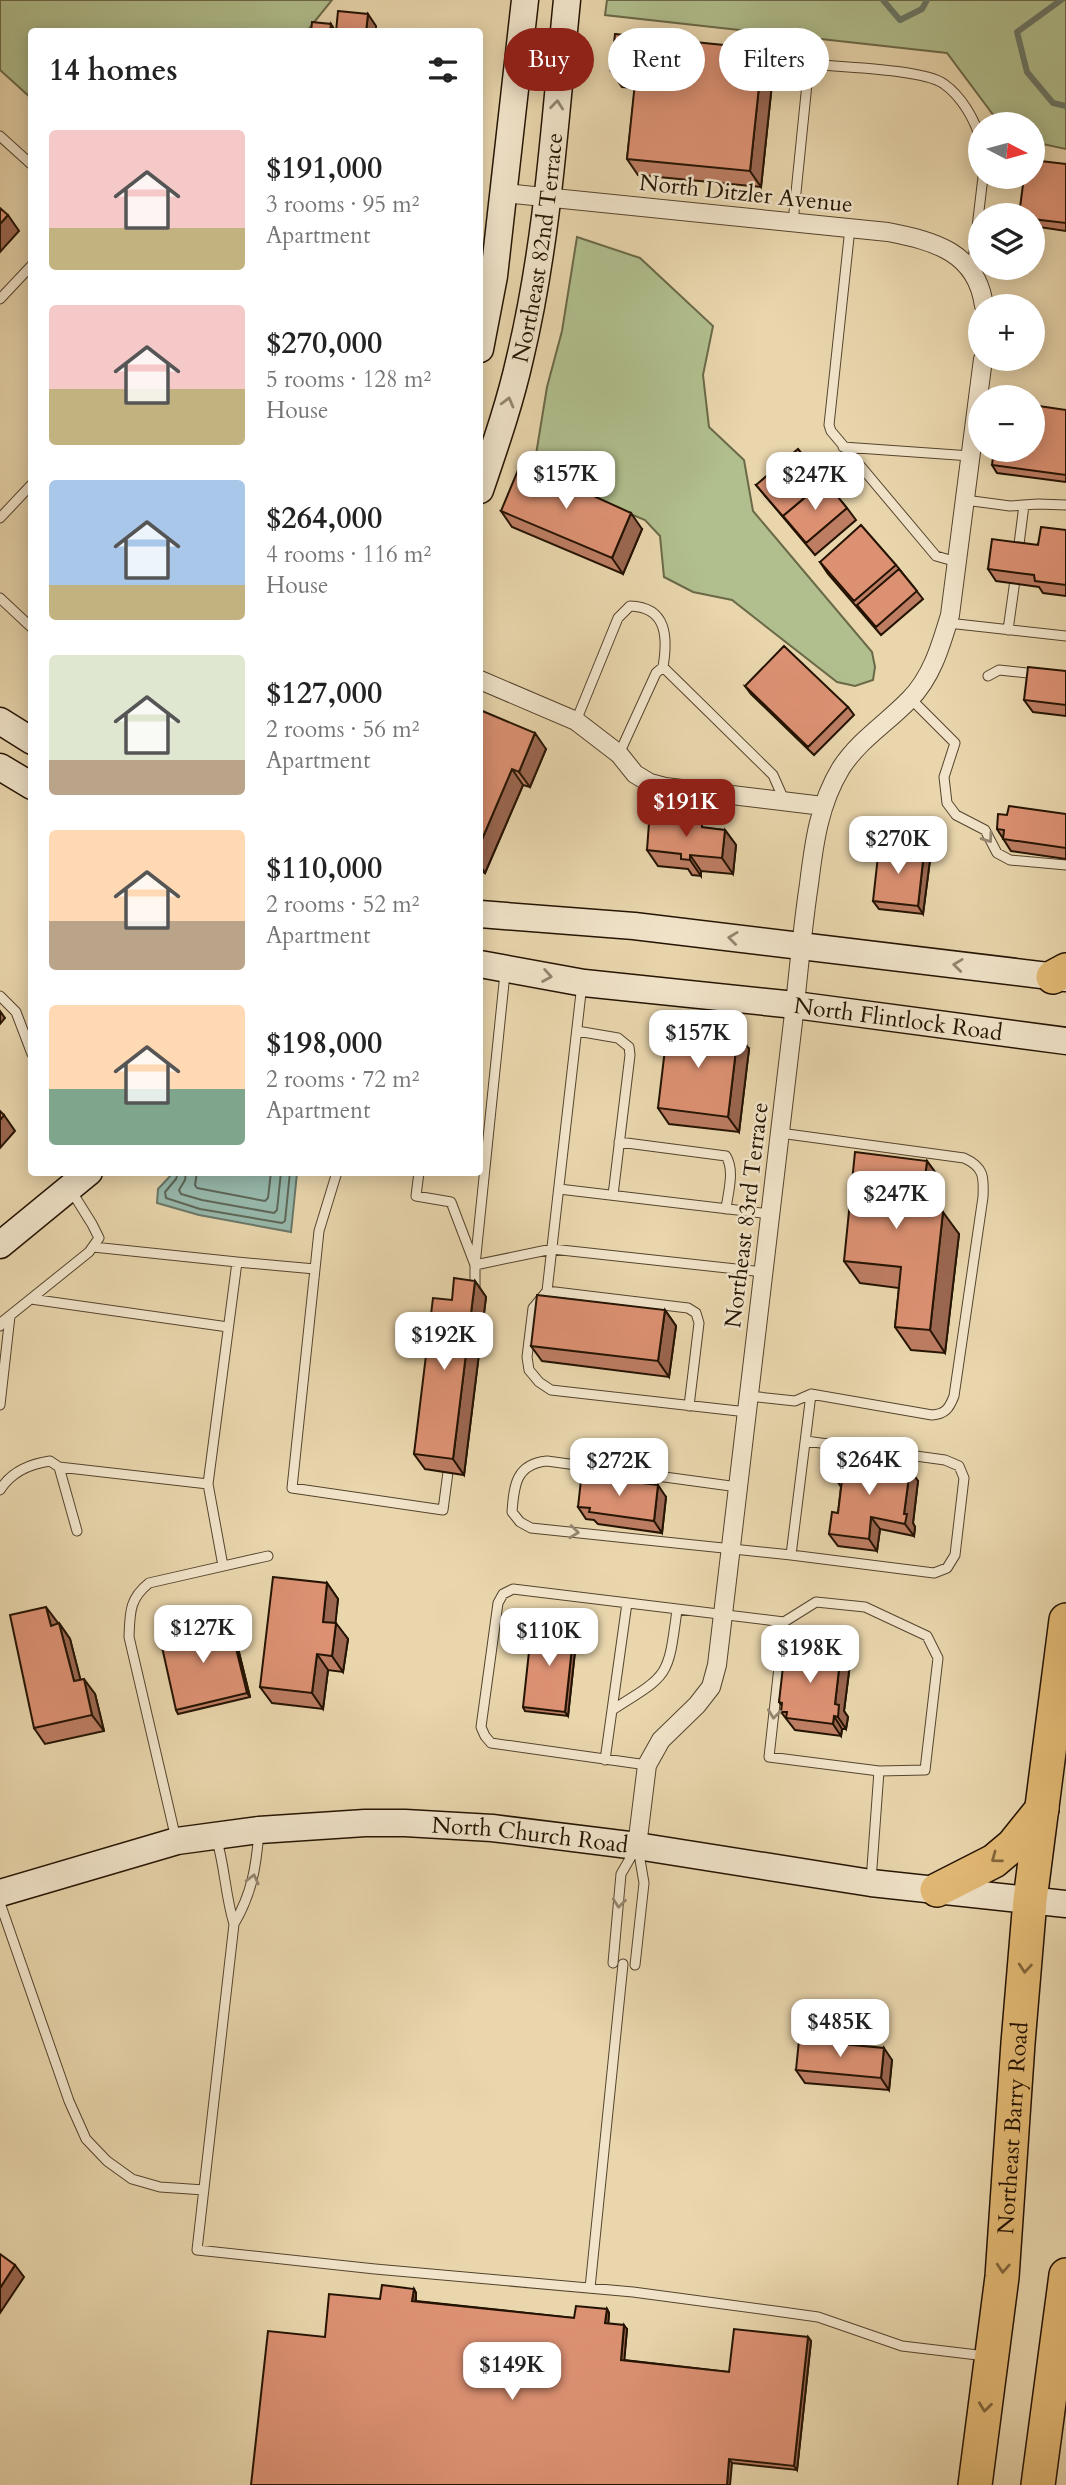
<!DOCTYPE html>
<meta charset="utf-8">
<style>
:root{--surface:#fff;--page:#f2f2f2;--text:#222;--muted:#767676;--accent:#8f2418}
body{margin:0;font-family:Cardo,serif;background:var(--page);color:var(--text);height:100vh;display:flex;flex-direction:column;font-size:26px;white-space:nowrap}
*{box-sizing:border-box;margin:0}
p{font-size:23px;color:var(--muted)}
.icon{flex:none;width:38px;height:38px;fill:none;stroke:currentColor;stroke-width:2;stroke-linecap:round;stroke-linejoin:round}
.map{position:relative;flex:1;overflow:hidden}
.details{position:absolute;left:28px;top:28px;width:455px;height:1148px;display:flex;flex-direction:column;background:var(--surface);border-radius:7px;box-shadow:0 4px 18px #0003}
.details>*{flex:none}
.banner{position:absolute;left:504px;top:28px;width:457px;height:63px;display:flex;gap:14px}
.needle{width:46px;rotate:96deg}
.buttons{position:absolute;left:968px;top:112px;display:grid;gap:14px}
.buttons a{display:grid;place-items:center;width:77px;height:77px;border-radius:50%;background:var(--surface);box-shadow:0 4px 18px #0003;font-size:35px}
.price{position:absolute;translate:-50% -60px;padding:0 16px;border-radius:14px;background:#fff;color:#222;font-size:23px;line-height:46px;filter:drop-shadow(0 2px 4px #0008)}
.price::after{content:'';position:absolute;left:50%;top:42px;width:21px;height:16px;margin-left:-10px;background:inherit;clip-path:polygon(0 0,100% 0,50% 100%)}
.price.current{background:var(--accent);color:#fff}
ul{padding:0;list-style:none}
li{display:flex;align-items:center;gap:21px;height:175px;padding:0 21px}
li span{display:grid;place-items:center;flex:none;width:196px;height:140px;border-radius:7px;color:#555}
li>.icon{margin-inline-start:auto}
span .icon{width:84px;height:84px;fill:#fffc;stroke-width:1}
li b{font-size:30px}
h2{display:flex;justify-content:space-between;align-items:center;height:84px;padding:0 21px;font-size:30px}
.pill{padding:0 24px;border-radius:32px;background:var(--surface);box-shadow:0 4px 18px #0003;font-size:24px;line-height:63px}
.pill.current{background:var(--accent);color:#fff}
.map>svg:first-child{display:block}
</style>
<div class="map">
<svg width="1066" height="2485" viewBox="0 0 1066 2485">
<rect width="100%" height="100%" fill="#e9d6ad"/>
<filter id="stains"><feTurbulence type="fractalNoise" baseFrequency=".00286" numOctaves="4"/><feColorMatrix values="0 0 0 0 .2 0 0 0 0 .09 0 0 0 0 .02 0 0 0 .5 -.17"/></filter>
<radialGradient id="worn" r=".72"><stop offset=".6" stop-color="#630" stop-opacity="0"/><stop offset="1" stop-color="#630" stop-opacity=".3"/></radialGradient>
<path fill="#b1bf8e" stroke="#6a6948" stroke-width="2" d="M0,0H332L307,31L32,32L31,98L0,70Z
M607,0H1066V149L1033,142L1032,124H1000L947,53L605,15Z
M577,237L640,258L713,326L703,375L709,427L744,460L753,511L872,652L875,667L873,680L855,686L837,682L732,600L693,592L664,577L660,536L645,520L533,473L547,387L562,331Z"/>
<path fill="#97b9ac" stroke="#697768" stroke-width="2" d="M173,1173H297L291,1232L199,1215L157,1203L158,1189Z"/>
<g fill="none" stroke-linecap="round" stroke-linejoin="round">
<path stroke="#5e6657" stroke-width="2" d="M178,1172L176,1179L165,1192L166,1198L200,1209L282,1223L285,1221L290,1172
M186,1172L185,1180L179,1190L181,1194L202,1200L274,1213L277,1210L281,1172
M197,1172L195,1185L197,1188L265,1201L268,1198L271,1172"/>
<path stroke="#697768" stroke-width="6" d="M883,0L900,20L922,9L927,0
M1061,0L1017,32L1027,72L1053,103L1066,106"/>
<g stroke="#55442d" stroke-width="11">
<path id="lane" d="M0,136L32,165
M793,222L809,64C838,67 924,69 944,84C961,96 974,118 980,138
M850,228L829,425L831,431L936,556L957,562
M972,269L983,177
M0,299L32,265
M843,447L971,456
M965,500L1010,506L1038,504L1066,505
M0,518L32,484
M1018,552L1024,505
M0,598L32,628
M948,623L1066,636
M1008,630L1016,573
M988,676L999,670L1036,674
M911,699L955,743L944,777L947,803L956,815L985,830L997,853L1010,860L1066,865
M576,721L618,618L630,606C667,607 668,637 663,667
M619,754L656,673L663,667L773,775L785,802
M505,973L475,1265L552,1249L764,1272
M582,984L547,1291L533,1308L527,1357L529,1370L539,1382L551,1390L747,1412
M0,996L16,1012L32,1054
M577,1031L618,1038L629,1047L630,1055L613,1195
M619,1142L726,1156C735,1171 728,1192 726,1209
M419,1172L416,1196L451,1202L475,1265V1290
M559,1189L771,1214
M93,1247L237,1262L208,1484L223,1566
M237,1262L315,1269L292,1488L443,1510L448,1472
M315,1269L319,1231L337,1172
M547,1291L688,1308L696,1313L699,1323L689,1406
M31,1299L228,1327
M0,1326L2,1322L89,1252L99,1238L92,1224L72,1192
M749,1396L795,1401L811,1394L932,1415C945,1414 949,1409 954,1396L983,1197C984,1177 984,1167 964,1158L780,1133
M0,1405L10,1316
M59,1467L208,1484
M738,1487L547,1461C516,1464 514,1485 512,1512L520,1522L531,1528L791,1555L811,1394
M0,1490C11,1472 29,1464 50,1461L59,1467L77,1531
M791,1555L934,1573L947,1568L955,1555L964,1478L959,1466L945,1460L806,1441
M784,1622L769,1757L879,1771
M612,1710C670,1674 668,1677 677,1610
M605,1760L627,1603
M647,1765L491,1743L485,1736L481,1727L498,1603L503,1594L513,1589L784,1622L816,1602L865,1607L927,1636L938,1658L925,1770L879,1771L871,1881
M216,1837C225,1866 225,1895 234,1924L197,2250L375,2269L633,2292L775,2311L818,2317L902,2346L986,2356
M176,1839L129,1637C130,1613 129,1599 149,1583L268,1556
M0,1903L69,2101L86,2139L107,2161L132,2179L160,2187L204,2190
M234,1924C252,1893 256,1868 259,1832
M613,1963L621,1874L636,1848
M635,1965L644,1883L638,1848
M590,2288L623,1964"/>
</g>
<g stroke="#55442d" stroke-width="20">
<path id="street" d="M504,193L888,232C934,241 977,252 984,306
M480,680L576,721L619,754L635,774L650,783L665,787L823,806
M637,1846L647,1765L661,1740L697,1705L711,1687L717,1665L795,1005C799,965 803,924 809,884C814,843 819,804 841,768C859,740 887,723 909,700C932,677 941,645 950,615L983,359"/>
</g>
<g stroke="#241302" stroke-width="29">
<g id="secondary">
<path d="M480,349L494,276L525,0"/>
<path id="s1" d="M480,490C495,446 510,403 520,358C548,241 555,119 567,0"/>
<path d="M0,721L32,741"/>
<path d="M0,767L32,786"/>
<path d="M480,914L634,926L1066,978"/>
<path id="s2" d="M480,964L584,983L795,1005L1066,1041"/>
<path d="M0,1245L89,1172"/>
<path id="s3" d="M0,1893L177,1841L259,1830L365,1823H405L492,1828L637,1846L871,1883L1066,1904"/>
</g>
</g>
<g stroke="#241302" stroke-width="36">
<g id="highway">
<path d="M1053,977L1066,970"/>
<path d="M937,1890L994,1861L1013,1845L1042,1809"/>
<path id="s4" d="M975,2485L1002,2277L1018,2043L1030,1900L1066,1620"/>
<path d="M1038,2485L1066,2275"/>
</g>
</g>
<use href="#lane" stroke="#f1e4ca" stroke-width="9"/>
<use href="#street" stroke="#f1e4ca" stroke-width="18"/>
<use href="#secondary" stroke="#f1e4ca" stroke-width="26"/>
<use href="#highway" stroke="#e4bb76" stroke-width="33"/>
</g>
<path fill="#bd7d63" stroke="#241302" stroke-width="2" d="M774,65L761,187L638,175L627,159L635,88L622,87L611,71Z
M1066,164V231L1032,226V215Z
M1066,410V482L997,473L992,465Z
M824,481L847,508L856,520L815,555L756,485Z
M501,511L642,529L623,574L512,527Z
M1066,530V596L1043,593L1039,587L996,581L988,569Z
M820,562L896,565L923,599L881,635L828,574Z
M1066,671V716L1033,712L1024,700Z
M745,686L848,707L854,715L814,755L751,694Z
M480,710L546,749L530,787L523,785L485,873L480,871Z
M1066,814V859L1011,851L997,829L1007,815Z
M705,828L725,830L736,845L733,874L701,871V876L692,875L688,869L658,866L647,850Z
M924,852L930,860L923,914L879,909L873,901Z
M749,1049L739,1132L669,1124L658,1108Z
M927,1161L943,1183L940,1211L959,1234L945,1353L911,1350L895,1327L899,1288L860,1283L844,1261Z
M475,1281L486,1297L464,1475L425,1469L414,1454L452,1300Z
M665,1310L676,1326L669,1377L542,1361L531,1346Z
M836,1479L918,1481L913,1523L915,1527L914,1536L880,1529L877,1551L838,1546L829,1534L838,1513L841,1487Z
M666,1497L662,1533L598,1524L594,1520L586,1519L578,1507Z
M327,1583L338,1599L335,1623L348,1639L343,1672L328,1670L323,1709L272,1703L260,1687Z
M229,1620L232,1624L250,1697L178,1714L176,1710Z
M59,1623L70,1639L80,1679L95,1694L104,1731L45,1744L34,1728L58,1624Z
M577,1633L568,1716L525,1711L523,1707Z
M841,1652L850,1664L844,1711L848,1717L846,1729H842L841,1736L795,1730L781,1712L782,1706L779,1702L790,1659Z
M892,2060L889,2090L805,2083L796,2070Z
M414,2289L416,2293V2301L574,2318L607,2309L609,2313L608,2324L627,2329L624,2360L729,2372L808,2337L811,2341L797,2470L732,2463L325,2337L380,2299Z"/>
<path fill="#9a6650" stroke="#241302" stroke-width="2" d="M368,14L376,26V32H366Z
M331,24L336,32H330Z
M763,49L774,65L761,187L750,171Z
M8,215L19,231L0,252V224Z
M631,513L642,529L623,574L612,558Z
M535,733L546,749L530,787L519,772Z
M512,769L523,785L485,873L480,865V844Z
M725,830L736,845L733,874L722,858Z
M924,852L930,860L923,914L918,906Z
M690,855L701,871V876L690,860Z
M0,1011L5,1018L0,1024Z
M738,1033L749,1049L739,1132L728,1117Z
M4,1115L15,1131L0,1148V1120Z
M927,1161L943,1183L937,1233L921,1210Z
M943,1212L959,1234L945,1353L930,1330Z
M475,1281L486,1297L464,1475L453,1459Z
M665,1310L676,1326L669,1377L658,1361Z
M910,1469L918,1481L913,1523L915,1527L914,1536L905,1524L904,1514Z
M658,1485L666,1497L662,1533L654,1521Z
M871,1517L880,1529L877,1551L869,1539Z
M327,1583L338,1599L334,1637L323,1622Z
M46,1607L58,1623L62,1642L51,1626Z
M229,1620L232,1624L250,1697L247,1693Z
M59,1623L70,1639L85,1697L74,1681Z
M336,1623L348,1639L343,1672L332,1656Z
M574,1629L577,1633L568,1716L565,1712Z
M841,1652L850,1664L844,1711L848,1717L846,1729L838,1717L835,1704Z
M317,1654L328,1670L323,1709L312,1693Z
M84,1679L95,1694L104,1731L92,1715Z
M834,1716L842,1729L841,1736L833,1724Z
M884,2048L892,2060L889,2090L881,2078Z
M15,2265L24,2277L0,2313V2288Z
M414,2289L416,2293L415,2305L412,2301Z
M607,2309L609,2313L608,2327L605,2323Z
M624,2325L627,2329L624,2364L621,2360Z
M808,2337L811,2341L797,2470L794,2466Z
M729,2459L732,2463L730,2485H727Z"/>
<path fill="#dc9173" stroke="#241302" stroke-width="2" d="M338,11L368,14L366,32H336Z
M312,22L331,24L330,32H311Z
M615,34L763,49L750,171L627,159L636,73L611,71Z
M1032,160L1066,164V223L1032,219V215H1019L1024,177H1032Z
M0,208L8,215L0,224Z
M1032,405L1066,410V475L992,465L994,450H1032Z
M798,449L824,481L783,516L786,520L756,485Z
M521,463L631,513L612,558L501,511Z
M825,481L847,508L806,543L783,516Z
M861,525L896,565L854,601L820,562Z
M1041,527L1066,530V585L1035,581L1034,575L988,569L992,539L1038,545Z
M899,569L917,591L876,627L857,605Z
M784,646L848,707L808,747L745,686Z
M1028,667L1066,671V705L1024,700Z
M480,710L535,733L519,772L512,769L480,844Z
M1009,806L1066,814V848L1003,839L1004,830L997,829L998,814L1007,815Z
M662,819L702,824V827L725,830L722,858L690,855V860L681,859V854L647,850L649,823L662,824Z
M879,847L924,852L918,906L873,901Z
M668,1024L738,1033L728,1117L658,1108Z
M0,1111L4,1115L0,1120Z
M855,1152L927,1161L921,1210L943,1212L930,1330L895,1327L901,1267L844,1261Z
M454,1278L475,1281L453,1459L414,1454L433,1298L452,1300Z
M537,1295L665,1310L658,1361L531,1346Z
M838,1460L910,1469L904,1514H907L905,1524L871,1517L869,1539L829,1534L832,1512L838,1513L842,1480L836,1479Z
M594,1477L658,1485L654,1521L589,1512L590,1508L578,1507L581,1480L594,1481Z
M273,1577L327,1583L323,1622L336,1623L332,1656L317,1654L312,1693L260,1687Z
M46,1607L51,1626L59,1623L74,1681L84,1679L92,1715L34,1728L10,1615Z
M229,1620L247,1693L176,1710L160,1638Z
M532,1624L574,1629L565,1712L523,1707Z
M792,1645L841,1652L835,1704L839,1705L838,1717L834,1716L833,1724L786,1718L787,1712H781L782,1703L779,1702L784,1658L790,1659Z
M799,2040L884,2048L881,2078L796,2070Z
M0,2254L15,2265L0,2288Z
M382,2285L414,2289L412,2301L574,2318L576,2306L607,2309L605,2323L624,2325L621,2360L729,2372L734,2329L808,2337L794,2466L729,2459L727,2485H251L268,2331L325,2337L329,2294L380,2299Z"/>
<defs><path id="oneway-chevron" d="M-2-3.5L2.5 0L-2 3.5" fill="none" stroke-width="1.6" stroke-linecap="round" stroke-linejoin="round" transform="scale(1.75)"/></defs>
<g stroke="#958670">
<use href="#oneway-chevron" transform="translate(557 105) rotate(-84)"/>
<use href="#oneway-chevron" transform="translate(508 402) rotate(-75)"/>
<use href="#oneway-chevron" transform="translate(988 838) rotate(55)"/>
<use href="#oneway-chevron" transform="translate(733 938) rotate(-173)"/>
<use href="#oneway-chevron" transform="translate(958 965) rotate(-173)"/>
<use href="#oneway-chevron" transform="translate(547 976) rotate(10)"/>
<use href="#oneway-chevron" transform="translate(574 1532) rotate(6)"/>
<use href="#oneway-chevron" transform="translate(774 1714) rotate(97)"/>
<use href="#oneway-chevron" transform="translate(253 1879) rotate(-76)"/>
<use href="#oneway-chevron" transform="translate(619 1903) rotate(96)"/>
</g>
<g stroke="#84673c">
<use href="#oneway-chevron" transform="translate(996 1858) rotate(143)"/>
<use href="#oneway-chevron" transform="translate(1025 1968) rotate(95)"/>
<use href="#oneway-chevron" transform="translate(1003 2268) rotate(94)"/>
<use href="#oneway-chevron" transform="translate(985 2407) rotate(97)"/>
</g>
<g text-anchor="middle" stroke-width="5" stroke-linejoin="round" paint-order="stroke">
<g font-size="23" fill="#241302" stroke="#f1e4ca">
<text transform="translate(746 193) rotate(6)" y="8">North Ditzler Avenue</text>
<text dy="8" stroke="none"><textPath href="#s1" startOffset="250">Northeast 82nd Terrace</textPath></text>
<text dy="8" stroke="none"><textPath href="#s2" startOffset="422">North Flintlock Road</textPath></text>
<text transform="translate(746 1215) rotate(-83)" y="8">Northeast 83rd Terrace</text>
<text dy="8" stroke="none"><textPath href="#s3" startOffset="539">North Church Road</textPath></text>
<text dy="8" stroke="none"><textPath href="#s4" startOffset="359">Northeast Barry Road</textPath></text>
</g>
</g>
<rect width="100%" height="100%" filter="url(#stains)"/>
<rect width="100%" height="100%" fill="url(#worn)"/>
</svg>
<div class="buttons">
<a><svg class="needle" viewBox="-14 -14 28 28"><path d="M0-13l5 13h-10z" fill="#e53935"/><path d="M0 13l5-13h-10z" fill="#767676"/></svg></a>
<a><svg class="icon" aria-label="layers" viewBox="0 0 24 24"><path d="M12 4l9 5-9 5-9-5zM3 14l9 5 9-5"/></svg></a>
<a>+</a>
<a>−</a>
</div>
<b class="price" style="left:566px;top:511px">$157K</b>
<b class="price" style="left:815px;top:512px">$247K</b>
<b class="price current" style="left:686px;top:839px">$191K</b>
<b class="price" style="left:898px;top:876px">$270K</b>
<b class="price" style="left:698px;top:1070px">$157K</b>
<b class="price" style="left:896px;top:1231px">$247K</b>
<b class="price" style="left:444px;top:1372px">$192K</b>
<b class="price" style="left:869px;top:1497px">$264K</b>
<b class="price" style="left:619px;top:1498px">$272K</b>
<b class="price" style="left:203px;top:1665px">$127K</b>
<b class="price" style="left:549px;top:1668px">$110K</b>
<b class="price" style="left:810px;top:1685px">$198K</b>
<b class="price" style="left:840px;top:2059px">$485K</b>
<b class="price" style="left:512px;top:2402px">$149K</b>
<div class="banner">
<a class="pill current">Buy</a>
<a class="pill">Rent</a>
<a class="pill">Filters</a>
</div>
<section class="details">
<h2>14 homes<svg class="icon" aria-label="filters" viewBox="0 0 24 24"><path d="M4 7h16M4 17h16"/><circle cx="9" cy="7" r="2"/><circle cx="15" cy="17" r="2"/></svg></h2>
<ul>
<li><span style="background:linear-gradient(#f6c9c9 70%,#c2b280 0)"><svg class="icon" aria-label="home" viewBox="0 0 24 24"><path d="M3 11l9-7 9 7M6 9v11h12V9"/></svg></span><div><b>$191,000</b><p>3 rooms · 95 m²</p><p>Apartment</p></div></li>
<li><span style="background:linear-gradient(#f6c9c9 60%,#c2b280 0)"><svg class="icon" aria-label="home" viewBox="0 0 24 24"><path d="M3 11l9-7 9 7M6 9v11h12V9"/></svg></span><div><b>$270,000</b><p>5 rooms · 128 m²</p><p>House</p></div></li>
<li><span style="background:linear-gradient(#a9c7e8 75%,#c2b280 0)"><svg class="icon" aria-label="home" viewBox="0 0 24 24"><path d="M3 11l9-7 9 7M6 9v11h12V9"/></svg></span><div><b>$264,000</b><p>4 rooms · 116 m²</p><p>House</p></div></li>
<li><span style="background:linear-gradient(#dfe7d0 75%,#b9a48a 0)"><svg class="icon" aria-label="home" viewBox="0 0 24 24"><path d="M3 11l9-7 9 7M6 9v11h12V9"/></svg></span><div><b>$127,000</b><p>2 rooms · 56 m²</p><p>Apartment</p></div></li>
<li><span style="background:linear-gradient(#ffd9b3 65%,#b9a48a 0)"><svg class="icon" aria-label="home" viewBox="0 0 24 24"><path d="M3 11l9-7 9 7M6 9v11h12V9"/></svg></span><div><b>$110,000</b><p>2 rooms · 52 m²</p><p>Apartment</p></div></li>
<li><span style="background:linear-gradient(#ffd9b3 60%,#7fa58c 0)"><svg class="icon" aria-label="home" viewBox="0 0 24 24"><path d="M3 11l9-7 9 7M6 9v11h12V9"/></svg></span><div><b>$198,000</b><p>2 rooms · 72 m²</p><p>Apartment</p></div></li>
</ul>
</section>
</div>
